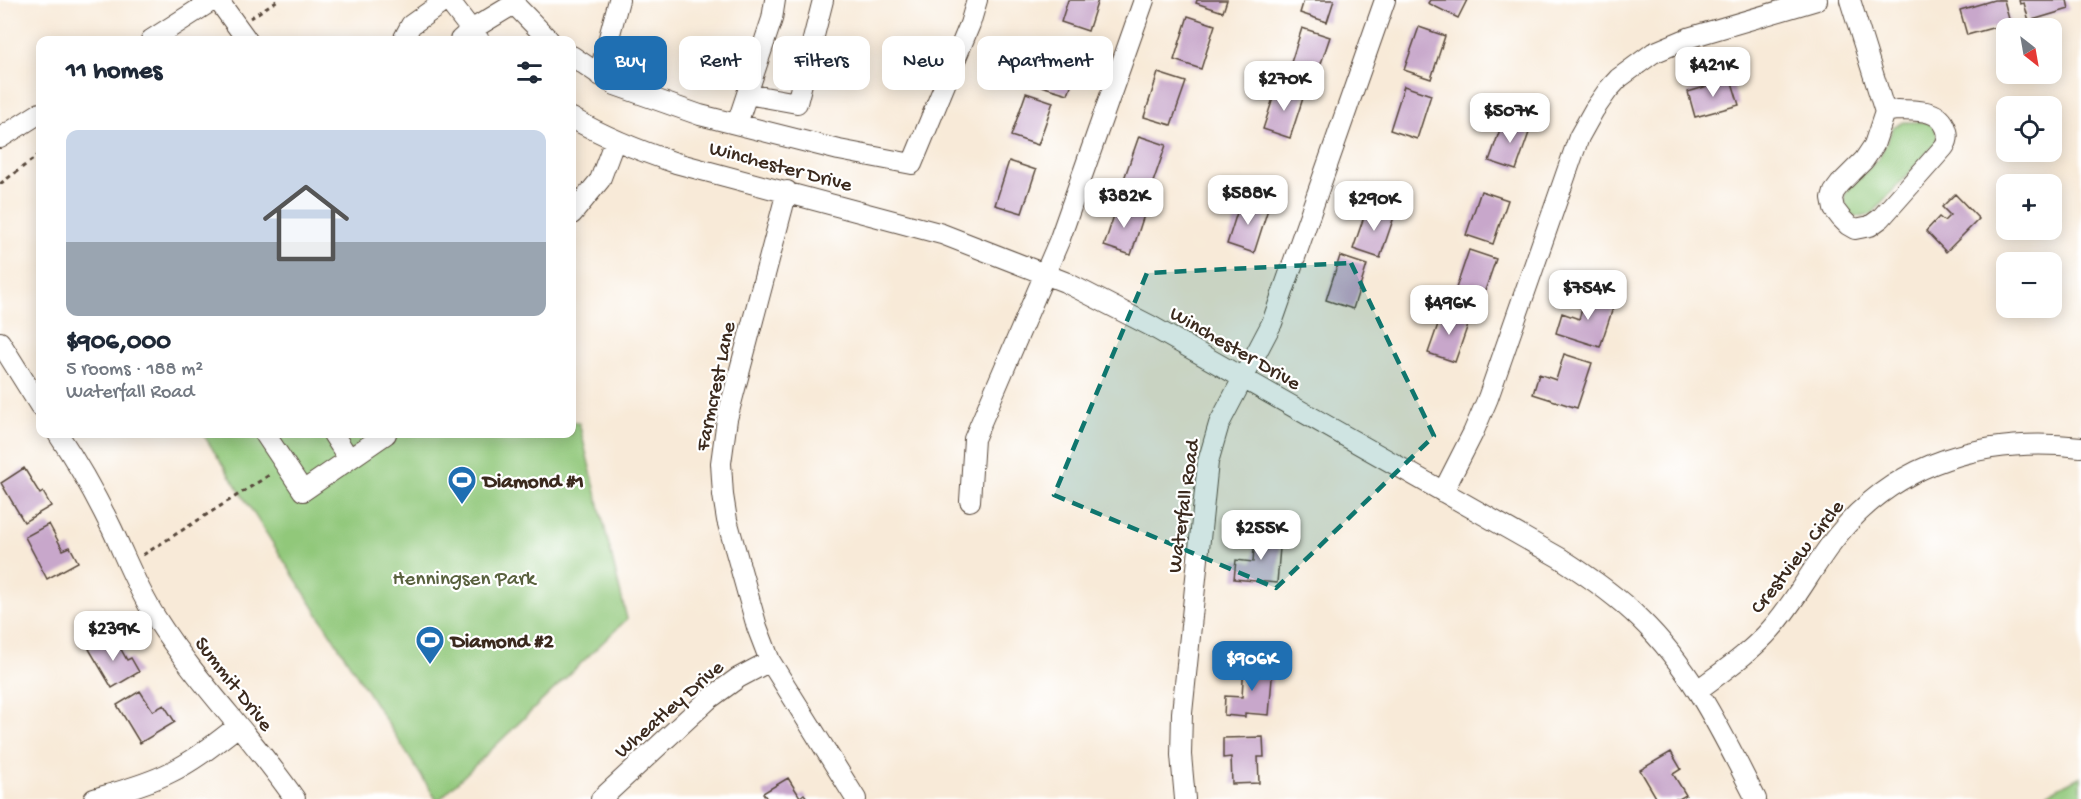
<!DOCTYPE html>
<meta charset="utf-8">
<style>
:root{--surface:#fff;--page:#f2f2f3;--text:#1f2937;--muted:#747a83;--line:#e0e1e3;--accent:#1f6fb2}
body{margin:0;font-family:"Gochi Hand",sans-serif;background:var(--page);color:var(--text);height:100vh;display:flex;flex-direction:column;font-size:22px;white-space:nowrap}
*{box-sizing:border-box;margin:0}
p{font-size:20px;color:var(--muted)}
.icon{flex:none;width:33px;height:33px;fill:none;stroke:currentColor;stroke-width:2;stroke-linecap:round;stroke-linejoin:round}
.map{position:relative;flex:1;overflow:hidden}
.drawer{position:absolute;left:36px;top:36px;width:540px;height:402px;display:flex;flex-direction:column;background:var(--surface);border-radius:12px;box-shadow:0 3px 15px #0003}
.drawer>*{flex:none}
.banner{position:absolute;left:594px;top:36px;width:570px;height:54px;display:flex;gap:12px}
.needle{width:39px;rotate:149deg}
.controls{position:absolute;left:1996px;top:18px;display:grid;gap:12px}
.controls a{display:grid;place-items:center;width:66px;height:66px;border-radius:12px;background:var(--surface);box-shadow:0 3px 15px #0003;font-size:30px}
.price{position:absolute;translate:-50% -51px;padding:0 14px;border-radius:12px;background:#fff;color:#222;font-size:20px;line-height:39px;filter:drop-shadow(0 2px 3px #0008)}
.price::after{content:'';position:absolute;left:50%;top:36px;width:18px;height:14px;margin-left:-9px;background:inherit;clip-path:polygon(0 0,100% 0,50% 100%)}
.price.active{background:var(--accent);color:#fff}
ul{padding:0;list-style:none}
li{display:grid;align-content:center;gap:12px;height:318px;padding:0 30px}
li+li{border-top:2px solid var(--line)}
li span{display:grid;place-items:center;height:186px;border-radius:12px;color:#555}
li>.icon{margin-inline-start:auto}
span .icon{width:108px;height:108px;fill:#fffc;stroke-width:1}
li b{font-size:26px}
h2{display:flex;justify-content:space-between;align-items:center;height:72px;padding:0 30px;font-size:26px}
.tag{padding:0 21px;border-radius:12px;background:var(--surface);box-shadow:0 3px 15px #0003;font-size:21px;line-height:54px}
.tag.active{background:var(--accent);color:#fff}
.map>svg:first-child{display:block}
</style>
<div class="map">
<svg width="2081" height="799" viewBox="0 0 2081 799">
<rect width="100%" height="100%" fill="#fff"/>
<filter id="ink" filterUnits="userSpaceOnUse"><feTurbulence type="fractalNoise" baseFrequency=".0167" numOctaves="2"/><feDisplacementMap in="SourceGraphic" scale="12" xChannelSelector="R" yChannelSelector="G"/><feConvolveMatrix kernelMatrix="1 2 1 2 8 2 1 2 1" color-interpolation-filters="sRGB"/></filter>
<filter id="wash" filterUnits="userSpaceOnUse"><feTurbulence type="fractalNoise" baseFrequency=".008" numOctaves="4" result="noise"/><feDisplacementMap in="SourceGraphic" scale="24" xChannelSelector="R" yChannelSelector="G"/><feGaussianBlur stdDeviation="1.35" result="paint"/><feColorMatrix in="noise" values="0 0 0 0 0 0 0 0 0 0 0 0 0 0 0 0 0 1.4 0 .05"/><feComposite in="paint" operator="in"/></filter>
<g filter="url(#wash)">
<rect width="100%" height="100%" fill="#f8ead8"/>
<path fill="#91c87a" stroke="#66794c" stroke-width="1.5" d="M1904,122H1926L1933,125L1938,136L1935,144L1872,214C1854,221 1847,215 1844,197L1847,191L1879,158L1894,126Z
M572,422L579,423L627,619L440,799H436L203,434H572Z
M2081,776V799H2037Z"/>
<g id="blocks">
<path fill="#c8a7cb" d="M1068,0H1098L1088,31L1061,22Z
M1197,0H1227L1223,12L1196,3Z
M1304,0H1334L1327,22L1300,13Z
M1430,0H1467L1458,18L1428,3Z
M1994,0H2004L2010,23L1967,35L1960,10Z
M2019,0H2067L2069,9L2029,21L2024,3L2020,4Z
M1188,16L1215,25L1201,69L1174,60Z
M1419,27L1445,36L1431,79L1404,70Z
M1302,28L1330,37L1315,81L1288,72Z
M1055,42L1083,51L1068,94L1041,86Z
M1158,73L1186,82L1171,125L1144,117Z
M1731,79L1739,105L1695,117L1688,92Z
M1277,86L1304,95L1290,138L1263,129Z
M1404,86L1431,95L1417,139L1390,130Z
M1026,93L1053,102L1038,145L1011,136Z
M1504,118L1531,127L1516,170L1489,161Z
M1139,136L1166,145L1151,188L1124,179Z
M1009,161L1036,170L1022,213L995,205Z
M1481,191L1508,200L1493,244L1466,235Z
M1955,194L1979,219L1946,252L1926,231L1939,217L1944,221L1950,215L1942,207Z
M1241,200L1268,209L1254,253L1227,244Z
M1118,203L1145,212L1131,255L1104,246Z
M1368,205L1395,214L1380,258L1353,249Z
M1469,250L1496,259L1481,302L1454,294Z
M1340,256L1367,265L1353,309L1326,300Z
M1587,293L1615,302L1600,347L1556,333L1562,313L1579,319Z
M1443,310L1470,319L1455,362L1428,353Z
M1564,354L1592,363L1577,408L1533,394L1539,374L1556,380Z
M24,468L40,494L43,492L51,506L24,522L1,483Z
M49,524L63,550L70,547L78,562L47,579L25,537Z
M1255,534L1281,536L1277,583L1234,579L1236,560L1253,562Z
M113,635L127,660L131,658L139,672L112,688L89,649Z
M1244,663L1273,666L1269,715L1245,713V717L1224,715L1225,696L1242,697Z
M140,691L153,711L164,705L175,722L140,743L117,705Z
M1263,737L1264,757H1258L1259,783L1232,784L1231,757L1223,758V738Z
M1671,752L1681,769L1673,774L1686,795L1679,799H1657L1640,770Z
M788,778L800,797L804,794L808,799H767L763,793Z"/>
</g>
</g>
<g filter="url(#ink)">
<use href="#blocks" fill-opacity="0" stroke="#57473a" stroke-width="1.5"/>
<g fill="none" stroke-linecap="round" stroke-linejoin="round">
<g stroke="#57473a" stroke-width="22">
<path id="minor" d="M218,0L247,40
M448,0L479,40
M515,0L514,4L549,40
M1850,0L1885,112
M151,40L213,0
M403,40L411,25L446,0
M460,40L471,30L514,4
M572,56L615,85L700,115L839,150L912,164L970,24L977,0
M599,75L619,0
M747,94L797,103L823,0
M1897,110C1915,111 1939,108 1946,128C1949,135 1948,141 1944,147L1881,218L1870,226L1855,229L1848,225L1841,218L1834,209L1832,199L1834,192L1840,184L1864,160L1874,145L1885,112Z
M572,118C605,137 640,151 676,163L942,234L1065,282L1151,326L1560,558C1588,576 1616,595 1640,619C1693,670 1723,735 1756,799
M737,124L772,19L775,0
M0,138L40,113
M787,191L727,419L721,463L723,495L727,520L757,627L770,661L856,799
M572,214L600,180L615,140
M0,342L40,406
M58,434C78,464 96,496 112,529C126,559 138,590 156,618C197,683 252,736 295,799
M265,434L303,491L386,434
M333,434L349,459
M1443,492L1473,433L1488,398L1579,137L1594,110L1608,90L1619,78L1653,53L1691,37L1817,0
M970,501L974,439L1059,241L1144,0
M1698,690C1723,671 1750,653 1771,629C1796,601 1813,566 1837,536C1897,461 1987,436 2081,447
M94,799C120,791 145,785 169,773C194,761 216,743 238,726
M601,799L709,699L738,678L770,661
M1185,799L1181,755L1182,713L1208,462L1219,424L1272,323L1385,0"/>
</g>
<path stroke="#57473a" stroke-width="3" stroke-dasharray="4.5 4.5" stroke-linecap="butt" d="M250,18L278,0
M0,184L40,154
M143,555L271,474"/>
<use href="#minor" stroke="#fff" stroke-width="20"/>
</g>
</g>
<path fill="#0f766e" fill-opacity="0.2" stroke="#0f766e" stroke-width="4.5" stroke-dasharray="12 8" stroke-linejoin="round" d="M1351,263L1434,436L1276,588L1054,495L1147,273Z"/>
<defs>
<g id="stadium-pin" transform="scale(1.5)"><path d="M0 17L-7.5 6A9.5 9.5 0 1 1 7.5 6Z" fill="#1f6fb2" stroke="#fff"/><path d="M0-5a6.5 5 0 1 0 0 10a6.5 5 0 1 0 0-10ZM-3.5-1.8h7v3.6h-7Z" fill="#fff"/></g>
</defs>
<g fill-rule="evenodd">
<use href="#stadium-pin" x="462" y="480"/>
<use href="#stadium-pin" x="430" y="640"/>
</g>
<g text-anchor="middle" stroke-width="4.5" stroke-linejoin="round" paint-order="stroke">
<g font-size="21" fill="#3b2a1e" stroke="#fff">
<text transform="translate(781 165) rotate(15)" y="7">Winchester Drive</text>
<text transform="translate(1236 347) rotate(30)" y="7">Winchester Drive</text>
<text transform="translate(714 386) rotate(-78)" y="7">Farmcrest Lane</text>
<text transform="translate(1182 506) rotate(-82)" y="7">Waterfall Road</text>
<text transform="translate(1796 556) rotate(-52)" y="7">Crestview Circle</text>
<text transform="translate(235 683) rotate(52)" y="7">Summit Drive</text>
<text transform="translate(668 708) rotate(-41)" y="7">Wheatley Drive</text>
</g>
<g font-size="21" font-weight="bold" fill="#3b2a1e" stroke="#fff" text-anchor="start">
<text x="483" y="487">Diamond #1</text>
<text x="451" y="647">Diamond #2</text>
</g>
<g font-size="21" fill="#59613e" stroke="#fff">
<text x="464" y="584">Henningsen Park</text>
</g>
</g>
</svg>
<div class="controls">
<a><svg class="needle" viewBox="-14 -14 28 28"><path d="M0-13l5 13h-10z" fill="#e53935"/><path d="M0 13l5-13h-10z" fill="#747a83"/></svg></a>
<a><svg class="icon" aria-label="locate" viewBox="0 0 24 24"><circle cx="12" cy="12" r="6"/><path d="M12 2v4M12 18v4M2 12h4M18 12h4"/></svg></a>
<a>+</a>
<a>−</a>
</div>
<b class="price" style="left:1713px;top:98px">$421K</b>
<b class="price" style="left:1284px;top:112px">$270K</b>
<b class="price" style="left:1510px;top:144px">$507K</b>
<b class="price" style="left:1248px;top:226px">$588K</b>
<b class="price" style="left:1124px;top:229px">$382K</b>
<b class="price" style="left:1374px;top:232px">$290K</b>
<b class="price" style="left:1588px;top:321px">$754K</b>
<b class="price" style="left:1449px;top:336px">$496K</b>
<b class="price" style="left:1261px;top:561px">$255K</b>
<b class="price" style="left:113px;top:662px">$239K</b>
<b class="price active" style="left:1252px;top:692px">$906K</b>
<div class="banner">
<a class="tag active">Buy</a>
<a class="tag">Rent</a>
<a class="tag">Filters</a>
<a class="tag">New</a>
<a class="tag">Apartment</a>
</div>
<section class="drawer">
<h2>11 homes<svg class="icon" aria-label="filters" viewBox="0 0 24 24"><path d="M4 7h16M4 17h16"/><circle cx="9" cy="7" r="2"/><circle cx="15" cy="17" r="2"/></svg></h2>
<ul>
<li><span style="background:linear-gradient(#c9d6e8 60%,#9aa5b1 0)"><svg class="icon" aria-label="home" viewBox="0 0 24 24"><path d="M3 11l9-7 9 7M6 9v11h12V9"/></svg></span><div><b>$906,000</b><p>5 rooms · 188 m²</p><p>Waterfall Road</p></div></li>
</ul>
</section>
</div>
